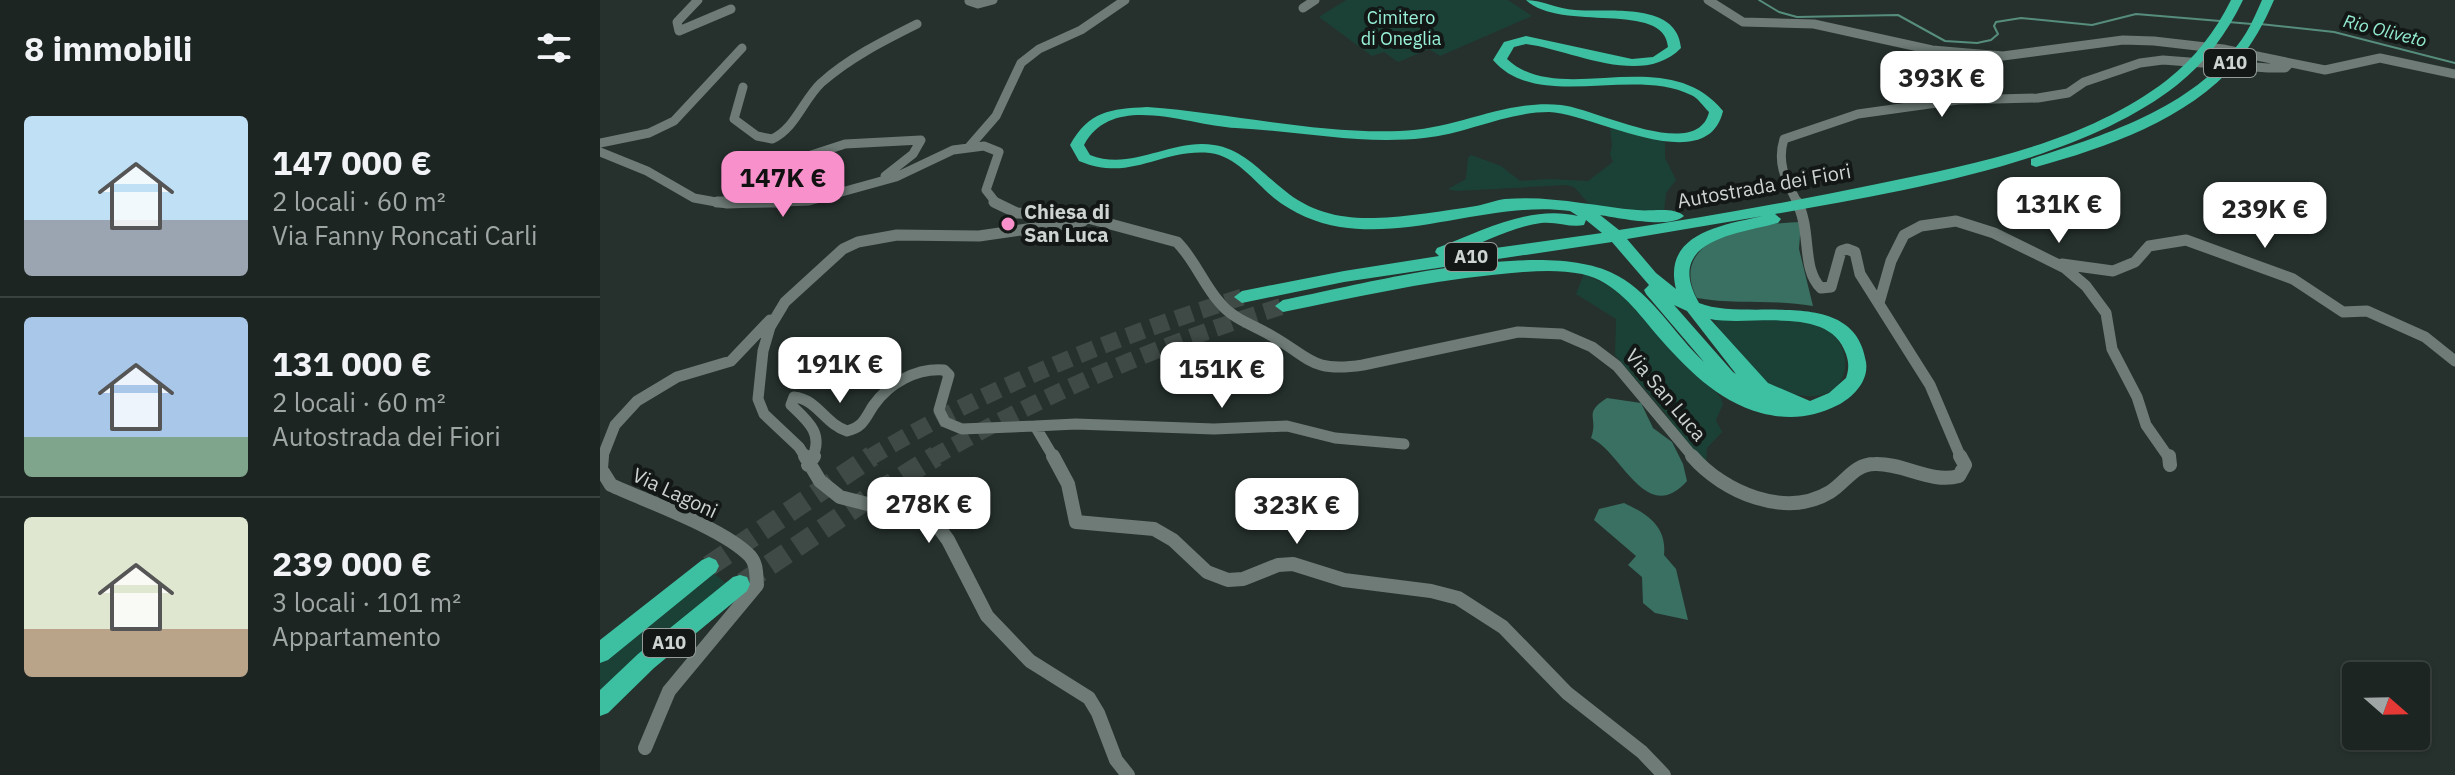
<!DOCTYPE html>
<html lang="it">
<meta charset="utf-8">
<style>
:root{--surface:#1c2522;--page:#29312f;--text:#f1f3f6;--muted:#a0a5a5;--line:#3a4240;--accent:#f890cc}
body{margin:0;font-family:"IBM Plex Sans",sans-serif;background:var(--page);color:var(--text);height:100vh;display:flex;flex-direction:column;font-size:30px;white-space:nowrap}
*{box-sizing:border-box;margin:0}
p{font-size:26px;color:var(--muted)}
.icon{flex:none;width:44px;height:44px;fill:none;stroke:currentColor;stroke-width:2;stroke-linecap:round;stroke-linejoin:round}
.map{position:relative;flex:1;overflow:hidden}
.side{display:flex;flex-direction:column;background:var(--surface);width:600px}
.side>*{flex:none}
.needle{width:52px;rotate:110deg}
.controls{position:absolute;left:1742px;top:662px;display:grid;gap:16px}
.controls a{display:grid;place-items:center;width:88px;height:88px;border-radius:8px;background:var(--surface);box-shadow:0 2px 6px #0004,0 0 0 2px var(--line);font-size:40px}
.price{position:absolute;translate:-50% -68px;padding:0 18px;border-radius:16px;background:#fff;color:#222;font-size:26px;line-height:52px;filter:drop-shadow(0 2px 4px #0008)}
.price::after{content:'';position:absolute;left:50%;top:48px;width:24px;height:18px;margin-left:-12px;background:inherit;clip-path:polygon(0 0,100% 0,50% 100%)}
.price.current{background:var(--accent);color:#111}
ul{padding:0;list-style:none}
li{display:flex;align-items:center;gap:24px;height:200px;padding:0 24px}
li+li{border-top:2px solid var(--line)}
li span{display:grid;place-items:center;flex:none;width:224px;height:160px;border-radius:8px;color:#555}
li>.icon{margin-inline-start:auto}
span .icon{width:96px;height:96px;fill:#fffc;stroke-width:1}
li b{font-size:34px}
h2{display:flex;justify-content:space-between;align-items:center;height:96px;padding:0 24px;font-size:34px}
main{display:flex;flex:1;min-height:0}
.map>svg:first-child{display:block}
</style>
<main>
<section class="side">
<h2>8 immobili<svg class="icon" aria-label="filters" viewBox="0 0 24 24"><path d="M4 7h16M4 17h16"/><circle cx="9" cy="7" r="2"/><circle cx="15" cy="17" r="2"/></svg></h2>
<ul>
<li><span style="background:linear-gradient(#bfe0f5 65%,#9aa5b1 0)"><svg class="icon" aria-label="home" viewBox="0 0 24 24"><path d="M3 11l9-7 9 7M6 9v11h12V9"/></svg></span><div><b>147 000 €</b><p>2 locali · 60 m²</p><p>Via Fanny Roncati Carli</p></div></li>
<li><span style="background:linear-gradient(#a9c7e8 75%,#7fa58c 0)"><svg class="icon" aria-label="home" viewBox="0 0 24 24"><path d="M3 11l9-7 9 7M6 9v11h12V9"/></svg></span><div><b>131 000 €</b><p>2 locali · 60 m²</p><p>Autostrada dei Fiori</p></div></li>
<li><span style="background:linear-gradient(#dfe7d0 70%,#b9a48a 0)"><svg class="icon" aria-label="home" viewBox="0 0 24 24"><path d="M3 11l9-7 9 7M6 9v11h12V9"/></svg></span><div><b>239 000 €</b><p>3 locali · 101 m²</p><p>Appartamento</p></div></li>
</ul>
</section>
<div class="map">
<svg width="1855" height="775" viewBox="0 0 1855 775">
<rect width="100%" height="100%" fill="#26312d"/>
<path fill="#1b4137" d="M746,0H908L932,16L840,56L829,49L798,62L784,52L772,56L719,17Z
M1010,126L1065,142V158L1076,180L1066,193L1064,211L1047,214L990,205L974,187L965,185L856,191L848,189L866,179L868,158L871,155L901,166L920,181L949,179L988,181L1013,162L1010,154L1012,146Z
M984,274L1018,290L1121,398L1123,404L1116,420L1122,432L1107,448L1106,463L1089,447L1065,413L1015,355L1016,319L976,294Z
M1112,318C1148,318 1187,313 1221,327C1244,336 1254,368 1236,387C1218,405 1178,393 1161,380C1141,366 1126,338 1112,318Z
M111,571L128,585L0,693V663Z"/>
<path fill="#397061" d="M1201,222L1199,249L1213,306C1174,299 1136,305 1097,298C1065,236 1158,223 1201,222Z
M1007,398L1041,403L1053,428L1072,442L1083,464L1087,481C1046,527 1022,452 991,438C999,416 982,414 1007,398Z
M1024,503C1048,514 1067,527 1064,555L1076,569L1088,620L1055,613L1043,603L1042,577L1028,565L1036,556L994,520L999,509Z"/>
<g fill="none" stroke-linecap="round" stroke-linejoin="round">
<path stroke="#568d7d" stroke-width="2" d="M1159,0L1179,12L1197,17L1298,15L1345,41L1377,43L1391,40L1398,34L1394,26L1396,22L1421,18L1492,25L1536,14L1620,21
M1628,22L1652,24
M1660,24L1734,32L1855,63"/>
<path stroke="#3f4946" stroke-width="17" stroke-dasharray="17 9" stroke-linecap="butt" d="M269,458C386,388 512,338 642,297
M332,458C444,394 560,344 683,306"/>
<path stroke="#3f4946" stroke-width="21" stroke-dasharray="21 11" stroke-linecap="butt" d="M109,566L272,456
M143,583L270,497L336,456"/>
<path stroke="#6e7b77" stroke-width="9" d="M98,0L77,22L79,31L131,9
M1108,0L1143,22L1214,24L1332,50L1403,56L1523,40L1554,41L1623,49L1725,70L1780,58L1855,74
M369,1L378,4L393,0
M703,8L715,0
M143,87L134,119L157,136L172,139C195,129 203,100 221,83C249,58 283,41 317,24
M0,143L49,133L74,121L142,48
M369,147L396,116L421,63L439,49L481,30L525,0
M0,152L47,171L94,198L127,204L209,201L296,177L353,150L384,146L399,152L386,190L397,204
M205,157L245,144L321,140L313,154L285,176
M1198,204C1187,182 1176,164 1184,139L1258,114L1358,100L1438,98L1468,93L1484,82L1540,63L1563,60L1668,68H1685L1689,64"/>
<path stroke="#6e7b77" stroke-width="11" d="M117,202H176
M1197,202C1212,231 1201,269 1221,288L1231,287L1241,251L1247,249L1255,252L1260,274L1330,385L1361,458
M488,218L577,242C595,260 603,284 620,303C634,320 654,325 672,336C711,358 711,373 763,365L918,332L962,334L992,347L1017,366L1094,458
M1462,264L1513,271L1535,262L1549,246L1586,240L1693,279L1743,312L1767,311L1825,337L1855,361
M1279,303L1291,261L1304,235L1321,226L1356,221L1394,233L1465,268L1486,286L1506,313L1512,349L1537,397L1546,425L1569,458
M435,426L476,424L614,429L687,426L735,438L804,444
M2,458L15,425L37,401L77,377L131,361L170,320
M206,458L199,447L164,414L158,399L163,351L170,327L185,302L243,249L258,242L297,235L379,236L483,221L488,215L417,213L394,202
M212,458C224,434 208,421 191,405L194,397C217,399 225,424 247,431C263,427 265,419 273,406C289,383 316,368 344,370L349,375L339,410L345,422L362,429L435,426L454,458"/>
<path stroke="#6e7b77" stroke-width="14" d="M2,456L1,469L11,485C48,502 123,528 150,556C157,564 156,574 157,585L69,691L45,748
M205,456L220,481L240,497L334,521L348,540L387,616L430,661L489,698L498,713L516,760L528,775
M453,456L468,484L476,522L554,529L573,540L607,572L628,580L643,579L678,565L693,564L744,580L831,591L858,598L903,627L967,693L1042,752L1064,775
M1092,456C1123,492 1185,519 1230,492C1246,482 1254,464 1275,464C1304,463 1331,484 1359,476L1365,465L1360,456
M1569,456L1570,465
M208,465L214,456"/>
<path fill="#3dc0a1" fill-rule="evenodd" d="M926,0C943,0 957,9 975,10C1008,13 1077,1 1081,48C1042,88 973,50 926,44L914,47L907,59C960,109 1066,41 1123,111C1107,180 992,113 949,112C906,112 866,134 824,138C761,145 698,131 636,128C589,126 513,91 484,145L490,155C532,172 571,138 614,145C643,149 662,173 684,190C710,212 741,219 774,218C808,217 843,211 876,206C886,204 896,200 905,199C950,195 993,206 1037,210C1051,212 1074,206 1084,216C1070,229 1019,218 1000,215L1019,230C1105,217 1191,202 1277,184C1375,164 1485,143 1567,80C1595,58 1615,32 1631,0H1643C1627,33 1606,62 1577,85C1475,165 1299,191 1175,214L1181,219L1178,223C1137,234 1063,240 1099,303C1148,323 1254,283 1266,362C1269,381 1253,397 1238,405C1213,418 1188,420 1161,413C1117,401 1085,367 1056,334C1035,309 1016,282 982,274C953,268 922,272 892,275C822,282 752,298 683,312L675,306L683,300C763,284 948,235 1018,276C1053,295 1075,335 1104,362L1046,294L1044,290L1049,285L1012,242L744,282L642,303L634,297L642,291L744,271L839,256L835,252L837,248C883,231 928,205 978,216L970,211C893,201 817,239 740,227C716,223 693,213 674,198C655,182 636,156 610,153C560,148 532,183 479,161L470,145C489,111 510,109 547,107C631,113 715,134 800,131C855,130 906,99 961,105C994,108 1097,163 1109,112C1103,106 1098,98 1091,95C1033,66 937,112 893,60L904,42L926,36L1032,59L1053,57L1068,47C1065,0 961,33 926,0ZM1163,216C1123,225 1062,233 1076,289L1056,273L1027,239ZM986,220L1002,233L852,254C882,244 910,227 941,223C956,221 971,228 984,225ZM1074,305L1087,311L1136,374L1133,372ZM1110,319C1150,327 1230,304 1246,354C1249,363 1249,369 1246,378L1229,393L1210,401L1168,383Z
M1662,0H1674C1664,23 1653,44 1636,63C1589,119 1505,148 1436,167L1431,165V159C1508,134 1600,106 1646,33C1652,23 1657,11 1662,0Z
M109,557L116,560L119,566L116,572L8,660L0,663V640L102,560Z
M140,575L147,577L150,584L147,591L54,668L8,713L0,716V690L38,654L133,577Z"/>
</g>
<circle fill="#f890cc" stroke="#131816" stroke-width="3" cx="408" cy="224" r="8"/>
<g text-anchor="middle" stroke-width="8" stroke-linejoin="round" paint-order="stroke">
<g font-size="18" fill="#99f2d9" stroke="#131816">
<text x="801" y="24">Cimitero<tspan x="801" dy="21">di Oneglia</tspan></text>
</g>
<g font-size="18" font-style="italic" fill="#93ecd2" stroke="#131816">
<text transform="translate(1785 31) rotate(14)" y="6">Rio Oliveto</text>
</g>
<g fill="#131816" stroke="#969c9a" stroke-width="2">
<rect x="1604" y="49" width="52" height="28" rx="6"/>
<rect x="845" y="243" width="52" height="28" rx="6"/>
<rect x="43" y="629" width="52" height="28" rx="6"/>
</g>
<g font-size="18" font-weight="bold" fill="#ced4d2">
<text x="1630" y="69">A10</text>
<text x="871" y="263">A10</text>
<text x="69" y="649">A10</text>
</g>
<g font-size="20" fill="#ced4d2" stroke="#131816">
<text transform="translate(1164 186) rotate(-10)" y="7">Autostrada dei Fiori</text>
<text transform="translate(1066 395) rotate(50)" y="7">Via San Luca</text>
<text transform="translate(75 493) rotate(25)" y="7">Via Lagoni</text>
</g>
<g font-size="20" font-weight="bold" fill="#ced4d2" stroke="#131816" text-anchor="start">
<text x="424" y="219">Chiesa di<tspan x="424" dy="23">San Luca</tspan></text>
</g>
</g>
</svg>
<div class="controls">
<a><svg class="needle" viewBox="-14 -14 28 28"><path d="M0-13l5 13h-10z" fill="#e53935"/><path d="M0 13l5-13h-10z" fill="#a0a5a5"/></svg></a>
</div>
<b class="price" style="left:1342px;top:119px">393K €</b>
<b class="price current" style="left:183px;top:219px">147K €</b>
<b class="price" style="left:1459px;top:245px">131K €</b>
<b class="price" style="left:1665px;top:250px">239K €</b>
<b class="price" style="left:240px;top:405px">191K €</b>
<b class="price" style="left:622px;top:410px">151K €</b>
<b class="price" style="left:329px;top:545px">278K €</b>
<b class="price" style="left:697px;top:546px">323K €</b>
</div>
</main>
